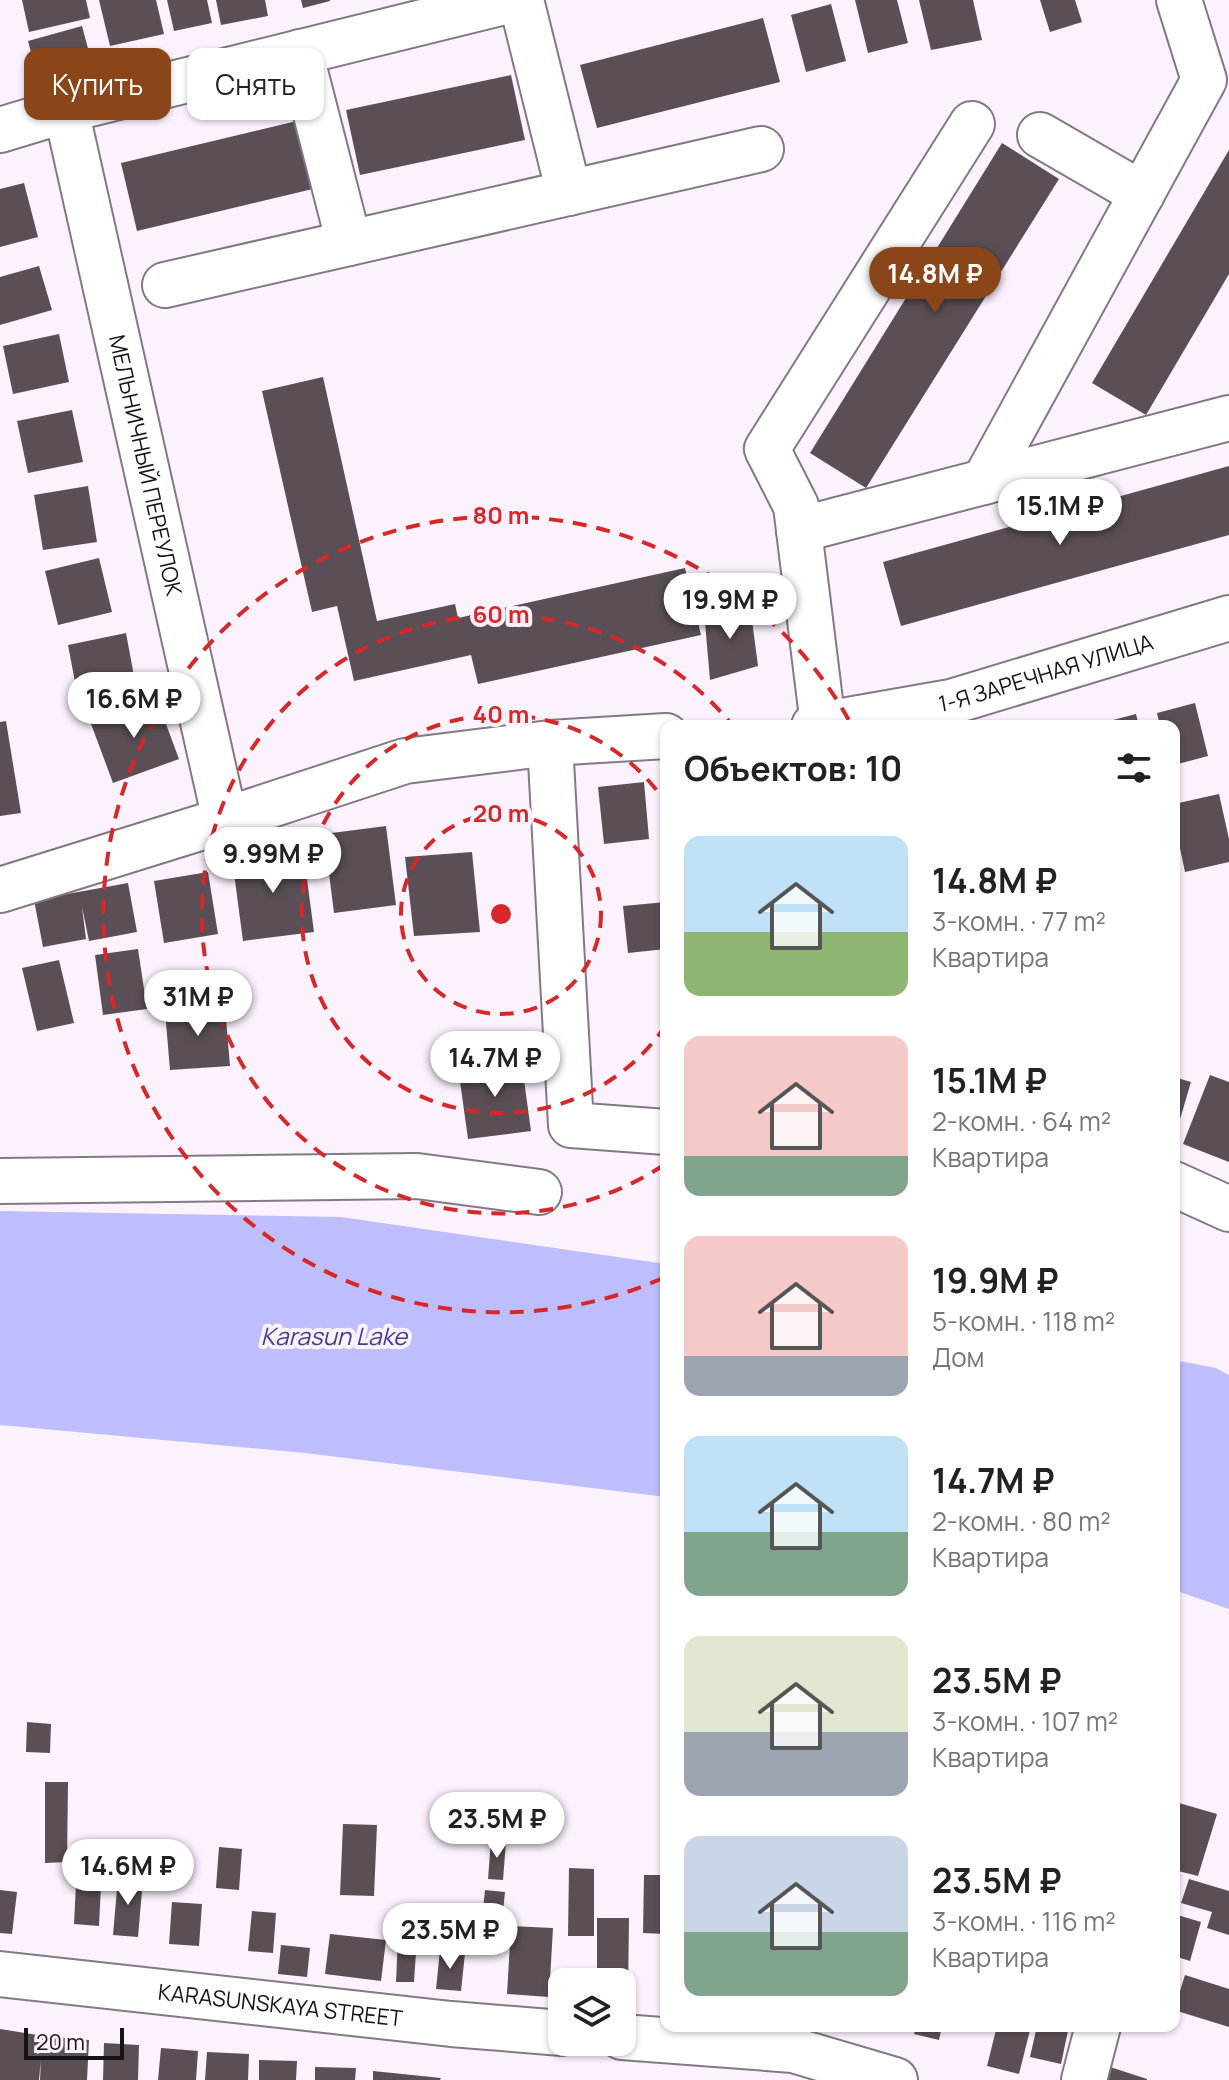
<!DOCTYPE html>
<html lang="ru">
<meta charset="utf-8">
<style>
:root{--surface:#fff;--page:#f2f2f2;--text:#222;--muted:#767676;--accent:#8a4619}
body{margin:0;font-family:Manrope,sans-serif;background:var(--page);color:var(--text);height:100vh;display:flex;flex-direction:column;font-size:30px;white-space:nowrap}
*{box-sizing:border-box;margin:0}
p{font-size:26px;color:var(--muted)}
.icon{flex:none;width:44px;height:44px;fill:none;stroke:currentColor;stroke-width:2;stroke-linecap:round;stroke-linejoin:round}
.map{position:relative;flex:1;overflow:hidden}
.sheet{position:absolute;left:660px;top:720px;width:520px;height:1312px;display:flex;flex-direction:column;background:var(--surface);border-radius:16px;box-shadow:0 2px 6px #0004}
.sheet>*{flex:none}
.top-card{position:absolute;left:24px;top:48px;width:516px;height:72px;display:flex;gap:16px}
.controls{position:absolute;left:548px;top:1968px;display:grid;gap:16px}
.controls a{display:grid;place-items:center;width:88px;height:88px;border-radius:16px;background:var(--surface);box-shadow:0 2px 6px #0004;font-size:40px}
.scale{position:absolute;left:24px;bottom:20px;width:100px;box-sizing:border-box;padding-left:8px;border:4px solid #161317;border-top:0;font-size:22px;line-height:28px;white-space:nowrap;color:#161317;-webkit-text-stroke:6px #fcf2fe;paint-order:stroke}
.price{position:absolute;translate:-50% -68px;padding:0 18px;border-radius:28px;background:#fff;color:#222;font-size:26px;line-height:52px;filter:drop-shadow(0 2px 4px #0008)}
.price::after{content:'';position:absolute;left:50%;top:48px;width:24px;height:18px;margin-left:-12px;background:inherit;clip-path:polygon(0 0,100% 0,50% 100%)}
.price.active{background:var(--accent);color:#fff}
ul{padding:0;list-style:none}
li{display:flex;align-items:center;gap:24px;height:200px;padding:0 24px}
li span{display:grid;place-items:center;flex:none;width:224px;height:160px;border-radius:16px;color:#555}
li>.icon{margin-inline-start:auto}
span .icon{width:96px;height:96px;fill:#fffc;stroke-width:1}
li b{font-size:34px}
h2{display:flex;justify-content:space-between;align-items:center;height:96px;padding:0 24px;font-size:34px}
.tag{padding:0 28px;border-radius:16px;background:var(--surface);box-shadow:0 2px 6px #0004;font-size:28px;line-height:72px}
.tag.active{background:var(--accent);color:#fff}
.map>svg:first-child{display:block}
</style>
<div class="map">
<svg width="1229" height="2080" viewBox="0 0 1229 2080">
<rect width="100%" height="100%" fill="#fcf2fe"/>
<path fill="#bebefc" d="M0,1211L341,1217L666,1264V1497L305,1453L0,1425Z
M1174,1360L1216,1368L1229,1375V1609L1174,1590Z"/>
<path fill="#5a4f56" d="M22,0H86L90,18L29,32Z
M99,0H156L164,34L110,46Z
M167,0H207L212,23L174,31Z
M216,0H265L268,16L221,25Z
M301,0H330V1L303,8Z
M855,0H897L908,43L868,53Z
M919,0H973L982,40L931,50Z
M1040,0H1075L1082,22L1050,32Z
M831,4L846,61L806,72L791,15Z
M763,18L780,82L597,128L580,65Z
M82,26L90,56L36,71L28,41Z
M511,75L525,140L360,175L346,110Z
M301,120L317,188L137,231L121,163Z
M1002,143L1059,179L866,488L810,453Z
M1229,150V274L1146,415L1092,383Z
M24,183L38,237L0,247V189Z
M39,266L52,310L0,325V277Z
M59,334L69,382L13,394L3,346Z
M323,377L377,621L455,604L458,618L685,568L701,635L478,684L471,655L354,681L337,606L312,612L262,391Z
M72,410L83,462L28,473L17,421Z
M1229,466V535L901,626L883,562Z
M88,486L97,542L43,550L34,495Z
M99,558L112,612L58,625L45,571Z
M750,605L758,666L710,680L704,611Z
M126,633L137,692L79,703L68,645Z
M156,697L179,759L113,783L90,721Z
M1195,703L1208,756L1174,765V726H1160L1157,713Z
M1136,714L1139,726H1094V725Z
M6,721L21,813L0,816V722Z
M644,782L649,839L604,844L598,787Z
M1219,794L1229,839V862L1185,872L1174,820V804Z
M386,826L396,905L334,913L324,834Z
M303,849L314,932L243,941L232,858Z
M472,852L480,932L414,936L405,857Z
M208,872L218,934L164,943L154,881Z
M128,883L137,932L89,941L82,907L86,939L43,947L34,900Z
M666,902V949L628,953L623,906Z
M138,949L147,1009L103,1015L95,955Z
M59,960L74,1023L37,1031L22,968Z
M225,1006L230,1066L170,1070L165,1011Z
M521,1058L531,1131L468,1139L458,1067Z
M1210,1075L1229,1082V1162L1183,1144Z
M1174,1077L1191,1082L1175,1136H1174Z
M27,1722L51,1724L50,1753L26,1752Z
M45,1782H68L67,1862L45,1863Z
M1179,1803L1217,1814L1198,1876L1174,1870V1818Z
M343,1824L377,1825L374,1896L340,1895Z
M491,1840L506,1841L503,1880L488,1879Z
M219,1847L242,1849L239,1890L216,1888Z
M77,1864L102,1865L99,1926L74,1924Z
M569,1868L594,1869V1936H568Z
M644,1875H666V1934L643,1933Z
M118,1877L143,1879L138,1937L113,1935Z
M1189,1879L1229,1891V1935L1207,1928L1212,1912L1181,1903Z
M0,1890L17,1892L12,1934L0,1933Z
M485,1890L505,1892L502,1922L482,1919Z
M172,1902L202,1904L199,1946L169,1944Z
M252,1911L276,1913L273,1953L248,1951Z
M1174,1914L1201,1922L1190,1961L1174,1956Z
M597,1918H629L628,1995L622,1994V1982H597Z
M511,1926L553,1928L549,1997L507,1994Z
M330,1934L386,1940L381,1981L325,1974Z
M398,1937H417L414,1982H396Z
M281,1945L310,1948L307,1977L278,1974Z
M440,1950L465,1953L461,1991L436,1989Z
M1185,1975L1229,1989V2027L1174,2010Z
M916,2026H942L939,2040L914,2034Z
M997,2026H1015L1030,2030L1019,2074L987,2066Z
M1037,2026H1069L1061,2064L1030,2057Z
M0,2029L44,2036L89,2040L87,2080H40L41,2060L39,2080H0Z
M104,2043L139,2045L138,2080H103Z
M161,2048L198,2051L196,2080H158Z
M207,2052L249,2054L248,2080H205Z
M259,2060L297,2061L296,2080H259Z
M1107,2066L1147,2079V2080H1102Z
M315,2067L356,2068L355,2080H315Z
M373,2071L441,2078L440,2080H373Z"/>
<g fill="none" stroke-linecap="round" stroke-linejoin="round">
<g stroke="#827984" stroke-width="48">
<g id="minor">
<path d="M521,0L569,193"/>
<path d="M300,52L349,243"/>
<path id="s1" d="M66,110L225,820"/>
<path d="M0,130L66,110L512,0"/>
<path d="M1040,135L1142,194"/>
<path d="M165,285L761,149"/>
<path d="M984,482L1204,80L1179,0"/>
<path d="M799,530L1229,418"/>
<path d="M823,725L796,506L767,449L972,124"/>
<path id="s2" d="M814,726L951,702L1229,618"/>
<path d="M550,743L571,1125L666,1132"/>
<path d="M0,890L225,820L405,761L550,743L666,736"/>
<path d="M0,1181L417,1176L539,1192"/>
<path d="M1174,1184L1229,1209"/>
<path id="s3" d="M0,1974L451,2024L562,2033"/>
<path d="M622,2037L793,2050L895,2080"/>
<path d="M1084,2080L1098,2026"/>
</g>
</g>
<use href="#minor" stroke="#fff" stroke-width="44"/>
</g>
<g fill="none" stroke="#d62828" stroke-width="4" stroke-dasharray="14 10">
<circle cx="501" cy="914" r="100"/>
<path d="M666 1025A199 199 0 1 1 666 803"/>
<path d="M664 1165A299 299 0 1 1 733 726"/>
<path d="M663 1278A398 398 0 1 1 851 724"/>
</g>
<g text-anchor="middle" stroke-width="8" stroke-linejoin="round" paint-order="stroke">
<g font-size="22" fill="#161317" stroke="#fcf2fe">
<text dy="8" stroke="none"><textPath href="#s1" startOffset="364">МЕЛЬНИЧНЫЙ ПЕРЕУЛОК</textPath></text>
<text dy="8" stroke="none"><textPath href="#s2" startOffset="238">1-Я ЗАРЕЧНАЯ УЛИЦА</textPath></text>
<text dy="8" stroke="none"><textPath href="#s3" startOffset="282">KARASUNSKAYA STREET</textPath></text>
</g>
<g font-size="24" font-style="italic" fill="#453b92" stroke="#fcf2fe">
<text x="334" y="1345">Karasun Lake</text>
</g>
</g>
<circle cx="501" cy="914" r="12" fill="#d62828" stroke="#fcf2fe" stroke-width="4"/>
<g font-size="24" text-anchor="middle" font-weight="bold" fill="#d62828" stroke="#fcf2fe" stroke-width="8" stroke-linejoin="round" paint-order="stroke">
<text x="501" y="524">80 m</text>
<text x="501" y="623">60 m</text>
<text x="501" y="723">40 m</text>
<text x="501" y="822">20 m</text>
</g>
</svg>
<div class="controls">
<a><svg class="icon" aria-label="layers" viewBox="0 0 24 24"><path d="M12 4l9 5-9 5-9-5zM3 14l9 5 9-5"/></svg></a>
</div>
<div class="scale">20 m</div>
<b class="price active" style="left:935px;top:315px">14.8M ₽</b>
<b class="price" style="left:1060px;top:547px">15.1M ₽</b>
<b class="price" style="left:730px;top:641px">19.9M ₽</b>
<b class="price" style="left:134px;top:740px">16.6M ₽</b>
<b class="price" style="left:273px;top:895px">9.99M ₽</b>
<b class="price" style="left:198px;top:1038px">31M ₽</b>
<b class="price" style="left:495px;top:1099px">14.7M ₽</b>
<b class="price" style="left:497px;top:1860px">23.5M ₽</b>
<b class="price" style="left:128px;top:1907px">14.6M ₽</b>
<b class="price" style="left:450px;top:1971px">23.5M ₽</b>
<div class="top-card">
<a class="tag active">Купить</a>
<a class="tag">Снять</a>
</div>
<section class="sheet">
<h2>Объектов: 10<svg class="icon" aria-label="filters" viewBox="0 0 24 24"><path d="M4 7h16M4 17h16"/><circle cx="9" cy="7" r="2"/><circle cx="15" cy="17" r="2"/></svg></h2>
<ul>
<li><span style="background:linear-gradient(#bfe0f5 60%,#8fb573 0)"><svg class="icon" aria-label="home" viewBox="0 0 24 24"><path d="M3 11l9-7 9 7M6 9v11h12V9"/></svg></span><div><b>14.8M ₽</b><p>3-комн. · 77 m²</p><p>Квартира</p></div></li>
<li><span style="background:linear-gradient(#f6c9c9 75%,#7fa58c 0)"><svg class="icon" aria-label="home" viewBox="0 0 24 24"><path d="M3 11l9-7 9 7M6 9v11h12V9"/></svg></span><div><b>15.1M ₽</b><p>2-комн. · 64 m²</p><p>Квартира</p></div></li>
<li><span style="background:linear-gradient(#f6c9c9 75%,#9aa5b1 0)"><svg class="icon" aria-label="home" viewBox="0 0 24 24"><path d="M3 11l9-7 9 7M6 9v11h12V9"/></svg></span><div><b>19.9M ₽</b><p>5-комн. · 118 m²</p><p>Дом</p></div></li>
<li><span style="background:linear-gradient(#bfe0f5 60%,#7fa58c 0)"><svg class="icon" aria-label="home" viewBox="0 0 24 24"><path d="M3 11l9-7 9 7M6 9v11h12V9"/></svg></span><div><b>14.7M ₽</b><p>2-комн. · 80 m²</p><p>Квартира</p></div></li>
<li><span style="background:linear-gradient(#dfe7d0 60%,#9aa5b1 0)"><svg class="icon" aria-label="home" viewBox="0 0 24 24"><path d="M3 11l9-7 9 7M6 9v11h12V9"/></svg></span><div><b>23.5M ₽</b><p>3-комн. · 107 m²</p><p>Квартира</p></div></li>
<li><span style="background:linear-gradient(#c9d6e8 60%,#7fa58c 0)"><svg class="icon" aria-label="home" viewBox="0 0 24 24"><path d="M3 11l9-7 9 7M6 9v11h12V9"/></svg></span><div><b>23.5M ₽</b><p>3-комн. · 116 m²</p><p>Квартира</p></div></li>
</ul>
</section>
</div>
